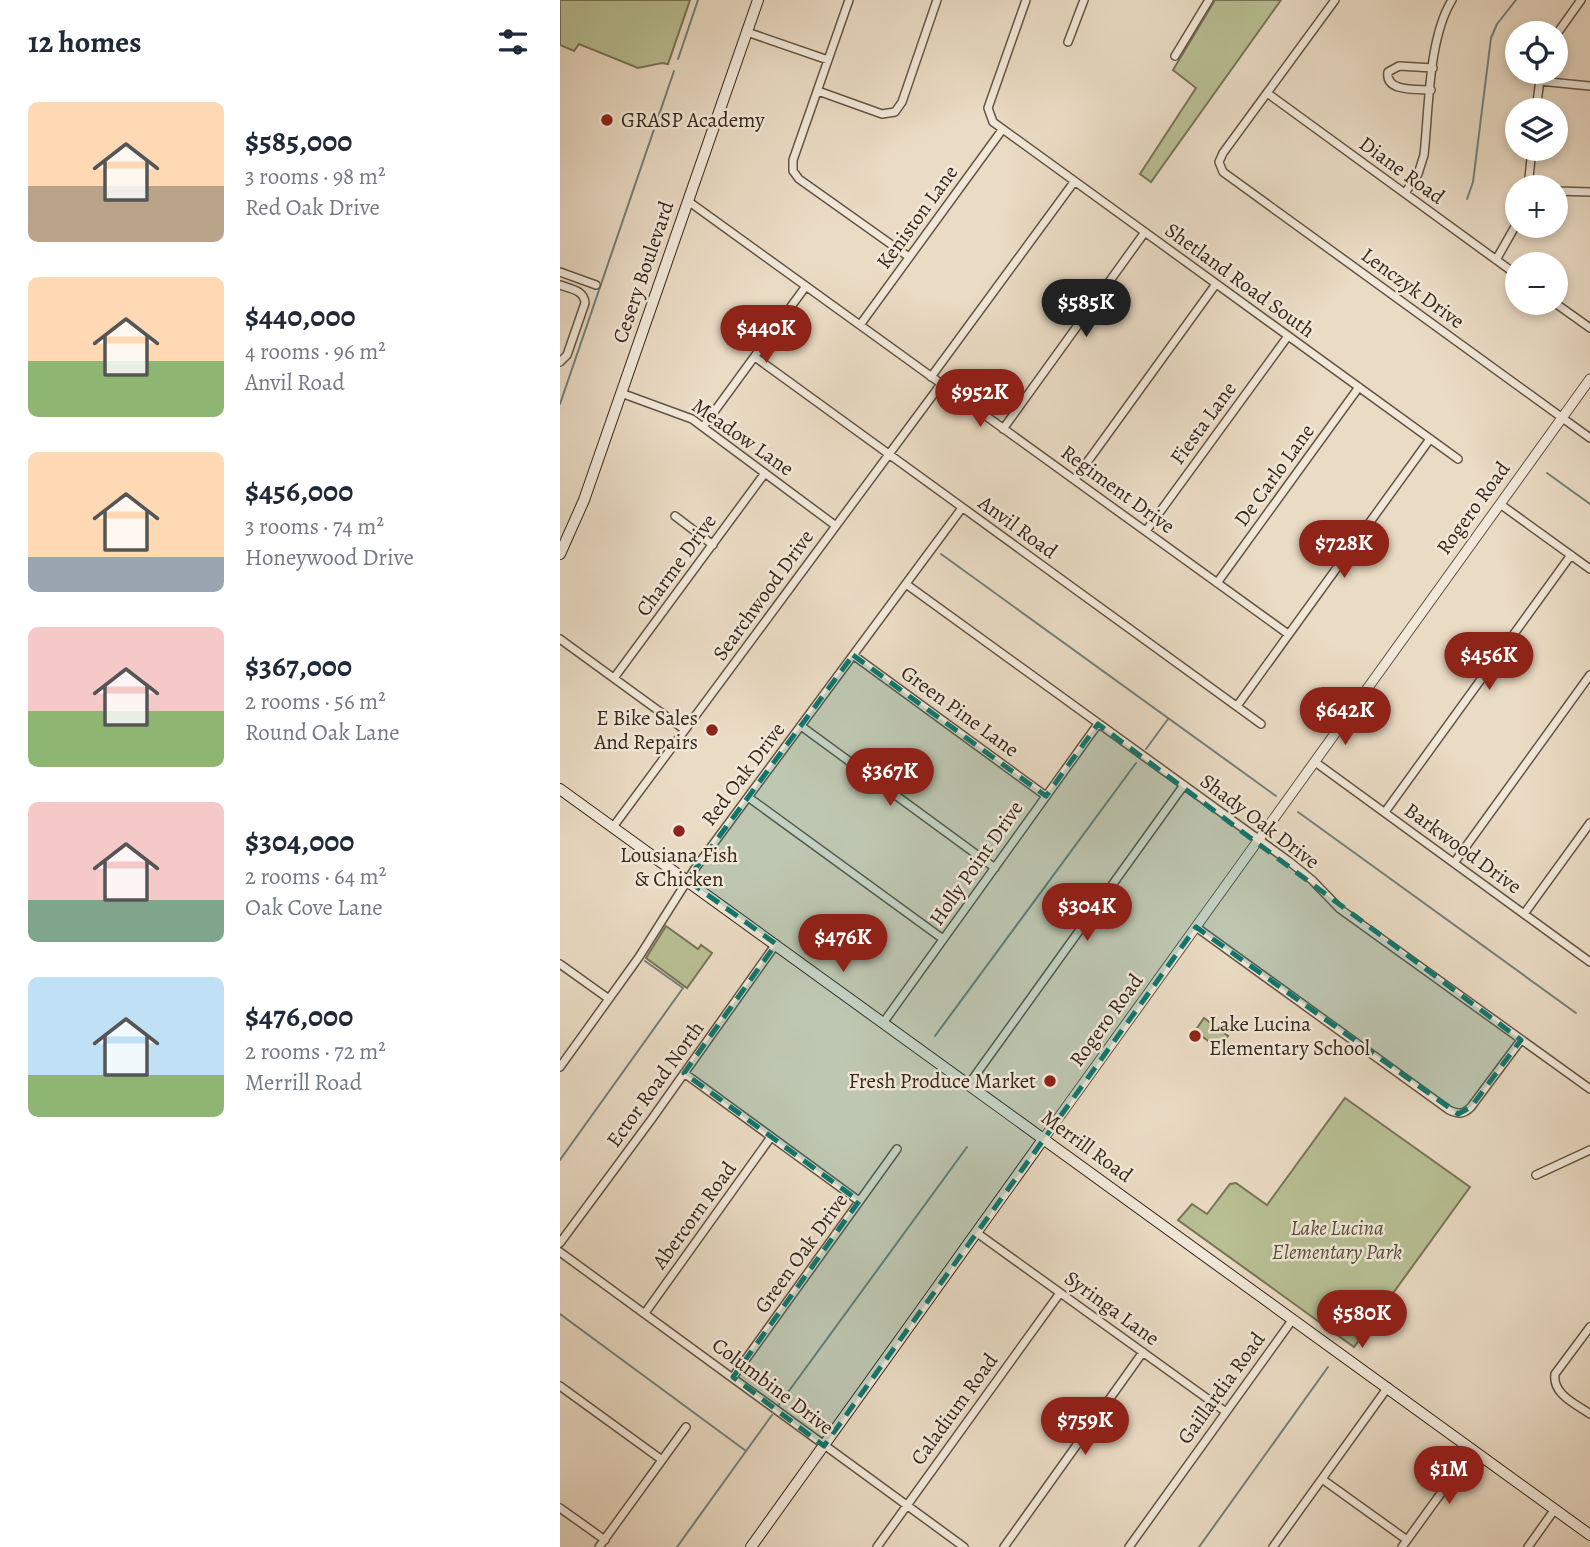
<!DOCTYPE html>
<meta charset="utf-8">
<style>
:root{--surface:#fff;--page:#f2f2f3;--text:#1f2937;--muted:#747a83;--accent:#8f2418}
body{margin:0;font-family:Alegreya,serif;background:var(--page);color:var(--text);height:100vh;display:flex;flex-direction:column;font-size:26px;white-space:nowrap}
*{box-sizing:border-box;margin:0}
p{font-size:23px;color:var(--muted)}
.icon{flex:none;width:38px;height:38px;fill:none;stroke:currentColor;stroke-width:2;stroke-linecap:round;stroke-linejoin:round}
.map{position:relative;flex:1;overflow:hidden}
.drawer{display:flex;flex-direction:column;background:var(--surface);width:560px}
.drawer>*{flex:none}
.buttons{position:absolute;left:945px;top:21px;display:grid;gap:14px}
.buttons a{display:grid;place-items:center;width:63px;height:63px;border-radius:50%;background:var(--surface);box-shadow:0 4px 10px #0003;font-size:35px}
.price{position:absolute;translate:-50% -60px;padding:0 16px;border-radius:24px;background:var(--accent);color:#fff;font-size:23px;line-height:46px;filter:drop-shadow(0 2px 4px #0008)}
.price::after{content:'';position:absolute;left:50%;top:42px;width:21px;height:16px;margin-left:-10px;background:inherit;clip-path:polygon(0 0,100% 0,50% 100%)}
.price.selected{background:#222;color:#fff}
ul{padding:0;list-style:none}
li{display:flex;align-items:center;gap:21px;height:175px;padding:0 28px}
li span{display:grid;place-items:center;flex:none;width:196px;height:140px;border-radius:10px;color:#555}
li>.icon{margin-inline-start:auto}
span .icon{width:84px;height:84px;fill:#fffc;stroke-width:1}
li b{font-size:30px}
h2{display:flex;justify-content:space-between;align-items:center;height:84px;padding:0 28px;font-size:30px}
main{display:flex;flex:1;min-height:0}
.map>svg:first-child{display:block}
</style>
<main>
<section class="drawer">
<h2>12 homes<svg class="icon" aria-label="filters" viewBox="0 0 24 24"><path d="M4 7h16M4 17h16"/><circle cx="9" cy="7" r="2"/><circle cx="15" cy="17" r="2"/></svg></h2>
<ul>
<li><span style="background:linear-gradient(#ffd9b3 60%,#b9a48a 0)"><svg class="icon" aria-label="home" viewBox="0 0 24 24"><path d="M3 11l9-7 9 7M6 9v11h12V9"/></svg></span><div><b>$585,000</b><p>3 rooms · 98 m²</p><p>Red Oak Drive</p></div></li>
<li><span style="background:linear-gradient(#ffd9b3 60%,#8fb573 0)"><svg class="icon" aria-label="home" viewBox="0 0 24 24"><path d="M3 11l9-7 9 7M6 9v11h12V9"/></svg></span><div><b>$440,000</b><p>4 rooms · 96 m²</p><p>Anvil Road</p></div></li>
<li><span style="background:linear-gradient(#ffd9b3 75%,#9aa5b1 0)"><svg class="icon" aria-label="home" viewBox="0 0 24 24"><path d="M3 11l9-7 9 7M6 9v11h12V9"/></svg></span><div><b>$456,000</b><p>3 rooms · 74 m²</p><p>Honeywood Drive</p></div></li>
<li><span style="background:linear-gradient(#f6c9c9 60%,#8fb573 0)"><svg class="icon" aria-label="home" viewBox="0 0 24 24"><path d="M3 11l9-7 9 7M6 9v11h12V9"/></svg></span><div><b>$367,000</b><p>2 rooms · 56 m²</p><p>Round Oak Lane</p></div></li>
<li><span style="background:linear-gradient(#f6c9c9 70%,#7fa58c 0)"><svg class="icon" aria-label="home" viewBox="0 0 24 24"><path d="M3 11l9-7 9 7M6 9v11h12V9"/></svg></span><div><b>$304,000</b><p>2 rooms · 64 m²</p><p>Oak Cove Lane</p></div></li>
<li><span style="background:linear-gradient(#bfe0f5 70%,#8fb573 0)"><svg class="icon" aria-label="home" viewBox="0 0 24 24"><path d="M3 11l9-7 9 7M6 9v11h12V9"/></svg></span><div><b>$476,000</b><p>2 rooms · 72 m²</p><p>Merrill Road</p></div></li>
</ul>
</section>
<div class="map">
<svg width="1030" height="1547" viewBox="0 0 1030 1547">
<rect width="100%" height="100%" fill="#eadbc4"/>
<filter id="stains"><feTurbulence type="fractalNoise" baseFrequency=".00286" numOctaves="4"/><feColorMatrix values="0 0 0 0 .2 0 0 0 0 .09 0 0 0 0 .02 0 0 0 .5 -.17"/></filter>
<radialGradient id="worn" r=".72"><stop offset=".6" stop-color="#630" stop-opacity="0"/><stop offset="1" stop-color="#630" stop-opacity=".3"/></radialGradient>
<path fill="#b8c094" stroke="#787458" stroke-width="2" d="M0,0H130L108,64L102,63L78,68L19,44L14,51L0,45Z
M655,0H721L591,182L580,174L636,88L613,70Z
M106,926L138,949L141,945L152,953L127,988L86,958Z
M644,1018L668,1036L659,1049L635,1031Z
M785,1098L910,1187L794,1347L618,1220L632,1204L647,1214L670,1184L676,1183L707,1205Z"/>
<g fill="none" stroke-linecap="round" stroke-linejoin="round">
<path stroke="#71807a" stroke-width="2" d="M118,59L138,0
M907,199L913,182L931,38L937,24L956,0
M0,404L114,71
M987,473L1030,504
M381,554L716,796
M586,749L608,719
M738,812L1016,1013
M375,1036L576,763
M0,1160L123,988L85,961
M0,1314L186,1451
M218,1406L407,1147
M117,1547L212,1415
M639,1547L768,1367"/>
<g stroke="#645545" stroke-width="10">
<path id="minor" d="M289,0L233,160V171L239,179L349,257
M466,0L428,108L433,122L898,459
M775,0L663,153L659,162L663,172L1030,438
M187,32L268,60
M996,35L1021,0
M508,42L524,0
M615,56L649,0
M979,81L1030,86
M871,90C856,89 825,92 828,72L839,66L873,68
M258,91L322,114L335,112L342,102L377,0
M707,93L957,275
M976,110L981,72
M968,187L972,149
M996,191L1030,192
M845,193L858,174L864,155C869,110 868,39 892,0
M128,201L728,634
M936,260L957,223
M0,272L36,285
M0,285C11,289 24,290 25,303L7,355L0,362
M995,303L1030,328
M300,325L442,130
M195,357L701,724
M371,377L514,182
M61,393L132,419L276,526
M143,427L246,286
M443,429L585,232
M515,479L656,284
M940,504L1030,569
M115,516L153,545
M586,531L728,336
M657,583L799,387
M346,584L730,862L752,880L780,909L1030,1089
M0,639L125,730
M293,655L486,796
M54,678L205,473
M677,706L870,439
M241,726L435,868
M755,762L1030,962
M188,797L383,939
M825,812L1011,555
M53,827L381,384
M894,863L1030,675
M964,914L1030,823
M636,927L889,1110C898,1114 903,1115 911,1107L961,1040
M0,964L49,999
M323,1023L538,724
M0,1067L79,957L134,870L402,508
M124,1073L299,1201
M409,1084L624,785
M976,1175L1030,1150
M417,1233L666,1412
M0,1243L91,1120L216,944
M0,1252L404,1547
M85,1313L211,1137
M1030,1327L995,1374C992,1394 1016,1404 1030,1414
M173,1377L337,1149
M0,1386L102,1460
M762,1479L847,1540
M0,1508L45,1540
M39,1547L126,1427
M317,1547L500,1293
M444,1547L583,1352
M569,1547L733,1319
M713,1547L828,1387
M842,1547L913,1449
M968,1547L995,1509"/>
</g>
<g stroke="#645545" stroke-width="11">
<path id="tertiary" d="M484,1138L1030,379"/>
</g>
<g stroke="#37281b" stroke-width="12">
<path id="secondary" d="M0,554L24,500L198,0
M0,789L1030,1535
M191,1547L484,1138"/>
</g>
<use href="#minor" stroke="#f1e8d9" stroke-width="7"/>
<use href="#tertiary" stroke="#f1e8d9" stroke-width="9"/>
<use href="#secondary" stroke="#f1e8d9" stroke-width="10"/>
</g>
<path fill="#0f766e" fill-opacity="0.2" stroke="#0f766e" stroke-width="5" stroke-dasharray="14 9" stroke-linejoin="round" d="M293,655L486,796L538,724L961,1040L911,1107L898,1114L636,927L264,1446L173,1377L299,1201L124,1073L216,944L127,880Z"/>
<g fill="#8f2418" stroke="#f1e8d9" stroke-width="2.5">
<circle cx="47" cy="120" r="7"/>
<circle cx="152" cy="730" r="7"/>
<circle cx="119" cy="831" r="7"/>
<circle cx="635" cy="1036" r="7"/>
<circle cx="490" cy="1081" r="7"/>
</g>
<g text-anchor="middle" stroke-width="5" stroke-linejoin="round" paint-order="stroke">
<g font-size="21" fill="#37281b" stroke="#f1e8d9" text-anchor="start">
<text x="61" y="127">GRASP Academy</text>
<text x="138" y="725" text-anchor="end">E Bike Sales<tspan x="138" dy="24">And Repairs</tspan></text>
<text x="119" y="862" text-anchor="middle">Lousiana Fish<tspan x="119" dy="24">&amp; Chicken</tspan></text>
<text x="649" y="1031">Lake Lucina<tspan x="649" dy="24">Elementary School</tspan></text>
<text x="476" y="1088" text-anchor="end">Fresh Produce Market</text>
</g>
<g font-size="21" fill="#37281b" stroke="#f1e8d9">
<text transform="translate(842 170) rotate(36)" y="7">Diane Road</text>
<text transform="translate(357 217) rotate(-54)" y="7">Keniston Lane</text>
<text transform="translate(83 272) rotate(-71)" y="7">Cesery Boulevard</text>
<text transform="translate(680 280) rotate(36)" y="7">Shetland Road South</text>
<text transform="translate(853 288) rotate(36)" y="7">Lenczyk Drive</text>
<text transform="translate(643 423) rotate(-54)" y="7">Fiesta Lane</text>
<text transform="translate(183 437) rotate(35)" y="7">Meadow Lane</text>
<text transform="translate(714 475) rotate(-54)" y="7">De Carlo Lane</text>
<text transform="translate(558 489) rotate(36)" y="7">Regiment Drive</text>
<text transform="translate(913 508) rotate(-54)" y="7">Rogero Road</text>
<text transform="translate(458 527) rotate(36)" y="7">Anvil Road</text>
<text transform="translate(116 565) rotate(-54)" y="7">Charme Drive</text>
<text transform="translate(203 595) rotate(-54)" y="7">Searchwood Drive</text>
<text transform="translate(400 711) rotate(36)" y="7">Green Pine Lane</text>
<text transform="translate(183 774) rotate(-53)" y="7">Red Oak Drive</text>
<text transform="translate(700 821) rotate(37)" y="7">Shady Oak Drive</text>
<text transform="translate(903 848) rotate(36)" y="7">Barkwood Drive</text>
<text transform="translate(416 863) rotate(-55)" y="7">Holly Point Drive</text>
<text transform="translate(546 1020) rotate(-54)" y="7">Rogero Road</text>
<text transform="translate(95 1084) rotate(-54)" y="7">Ector Road North</text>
<text transform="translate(527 1146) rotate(36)" y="7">Merrill Road</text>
<text transform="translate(134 1215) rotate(-54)" y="7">Abercorn Road</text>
<text transform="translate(241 1253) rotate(-54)" y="7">Green Oak Drive</text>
<text transform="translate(552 1308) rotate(36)" y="7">Syringa Lane</text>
<text transform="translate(213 1386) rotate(37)" y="7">Columbine Drive</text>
<text transform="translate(661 1388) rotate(-54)" y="7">Gaillardia Road</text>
<text transform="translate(394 1409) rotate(-54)" y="7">Caladium Road</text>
</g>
<g font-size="21" font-style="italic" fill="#574e39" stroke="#f1e8d9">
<text x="777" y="1235">Lake Lucina<tspan x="777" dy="24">Elementary Park</tspan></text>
</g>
</g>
<rect width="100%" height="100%" filter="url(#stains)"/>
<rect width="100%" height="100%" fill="url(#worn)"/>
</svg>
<div class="buttons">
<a><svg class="icon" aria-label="locate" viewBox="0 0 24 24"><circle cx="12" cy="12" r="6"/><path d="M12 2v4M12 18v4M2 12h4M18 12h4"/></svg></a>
<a><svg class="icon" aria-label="layers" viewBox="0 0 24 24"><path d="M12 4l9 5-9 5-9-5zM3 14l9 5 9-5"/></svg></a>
<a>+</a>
<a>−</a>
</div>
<b class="price selected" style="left:526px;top:339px">$585K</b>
<b class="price" style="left:206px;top:365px">$440K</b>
<b class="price" style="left:420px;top:429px">$952K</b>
<b class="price" style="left:784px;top:580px">$728K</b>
<b class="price" style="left:929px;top:692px">$456K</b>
<b class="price" style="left:785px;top:747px">$642K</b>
<b class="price" style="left:330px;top:808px">$367K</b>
<b class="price" style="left:527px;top:943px">$304K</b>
<b class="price" style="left:283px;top:974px">$476K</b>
<b class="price" style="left:802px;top:1350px">$580K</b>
<b class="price" style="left:525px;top:1457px">$759K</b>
<b class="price" style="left:889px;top:1506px">$1M</b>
</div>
</main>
